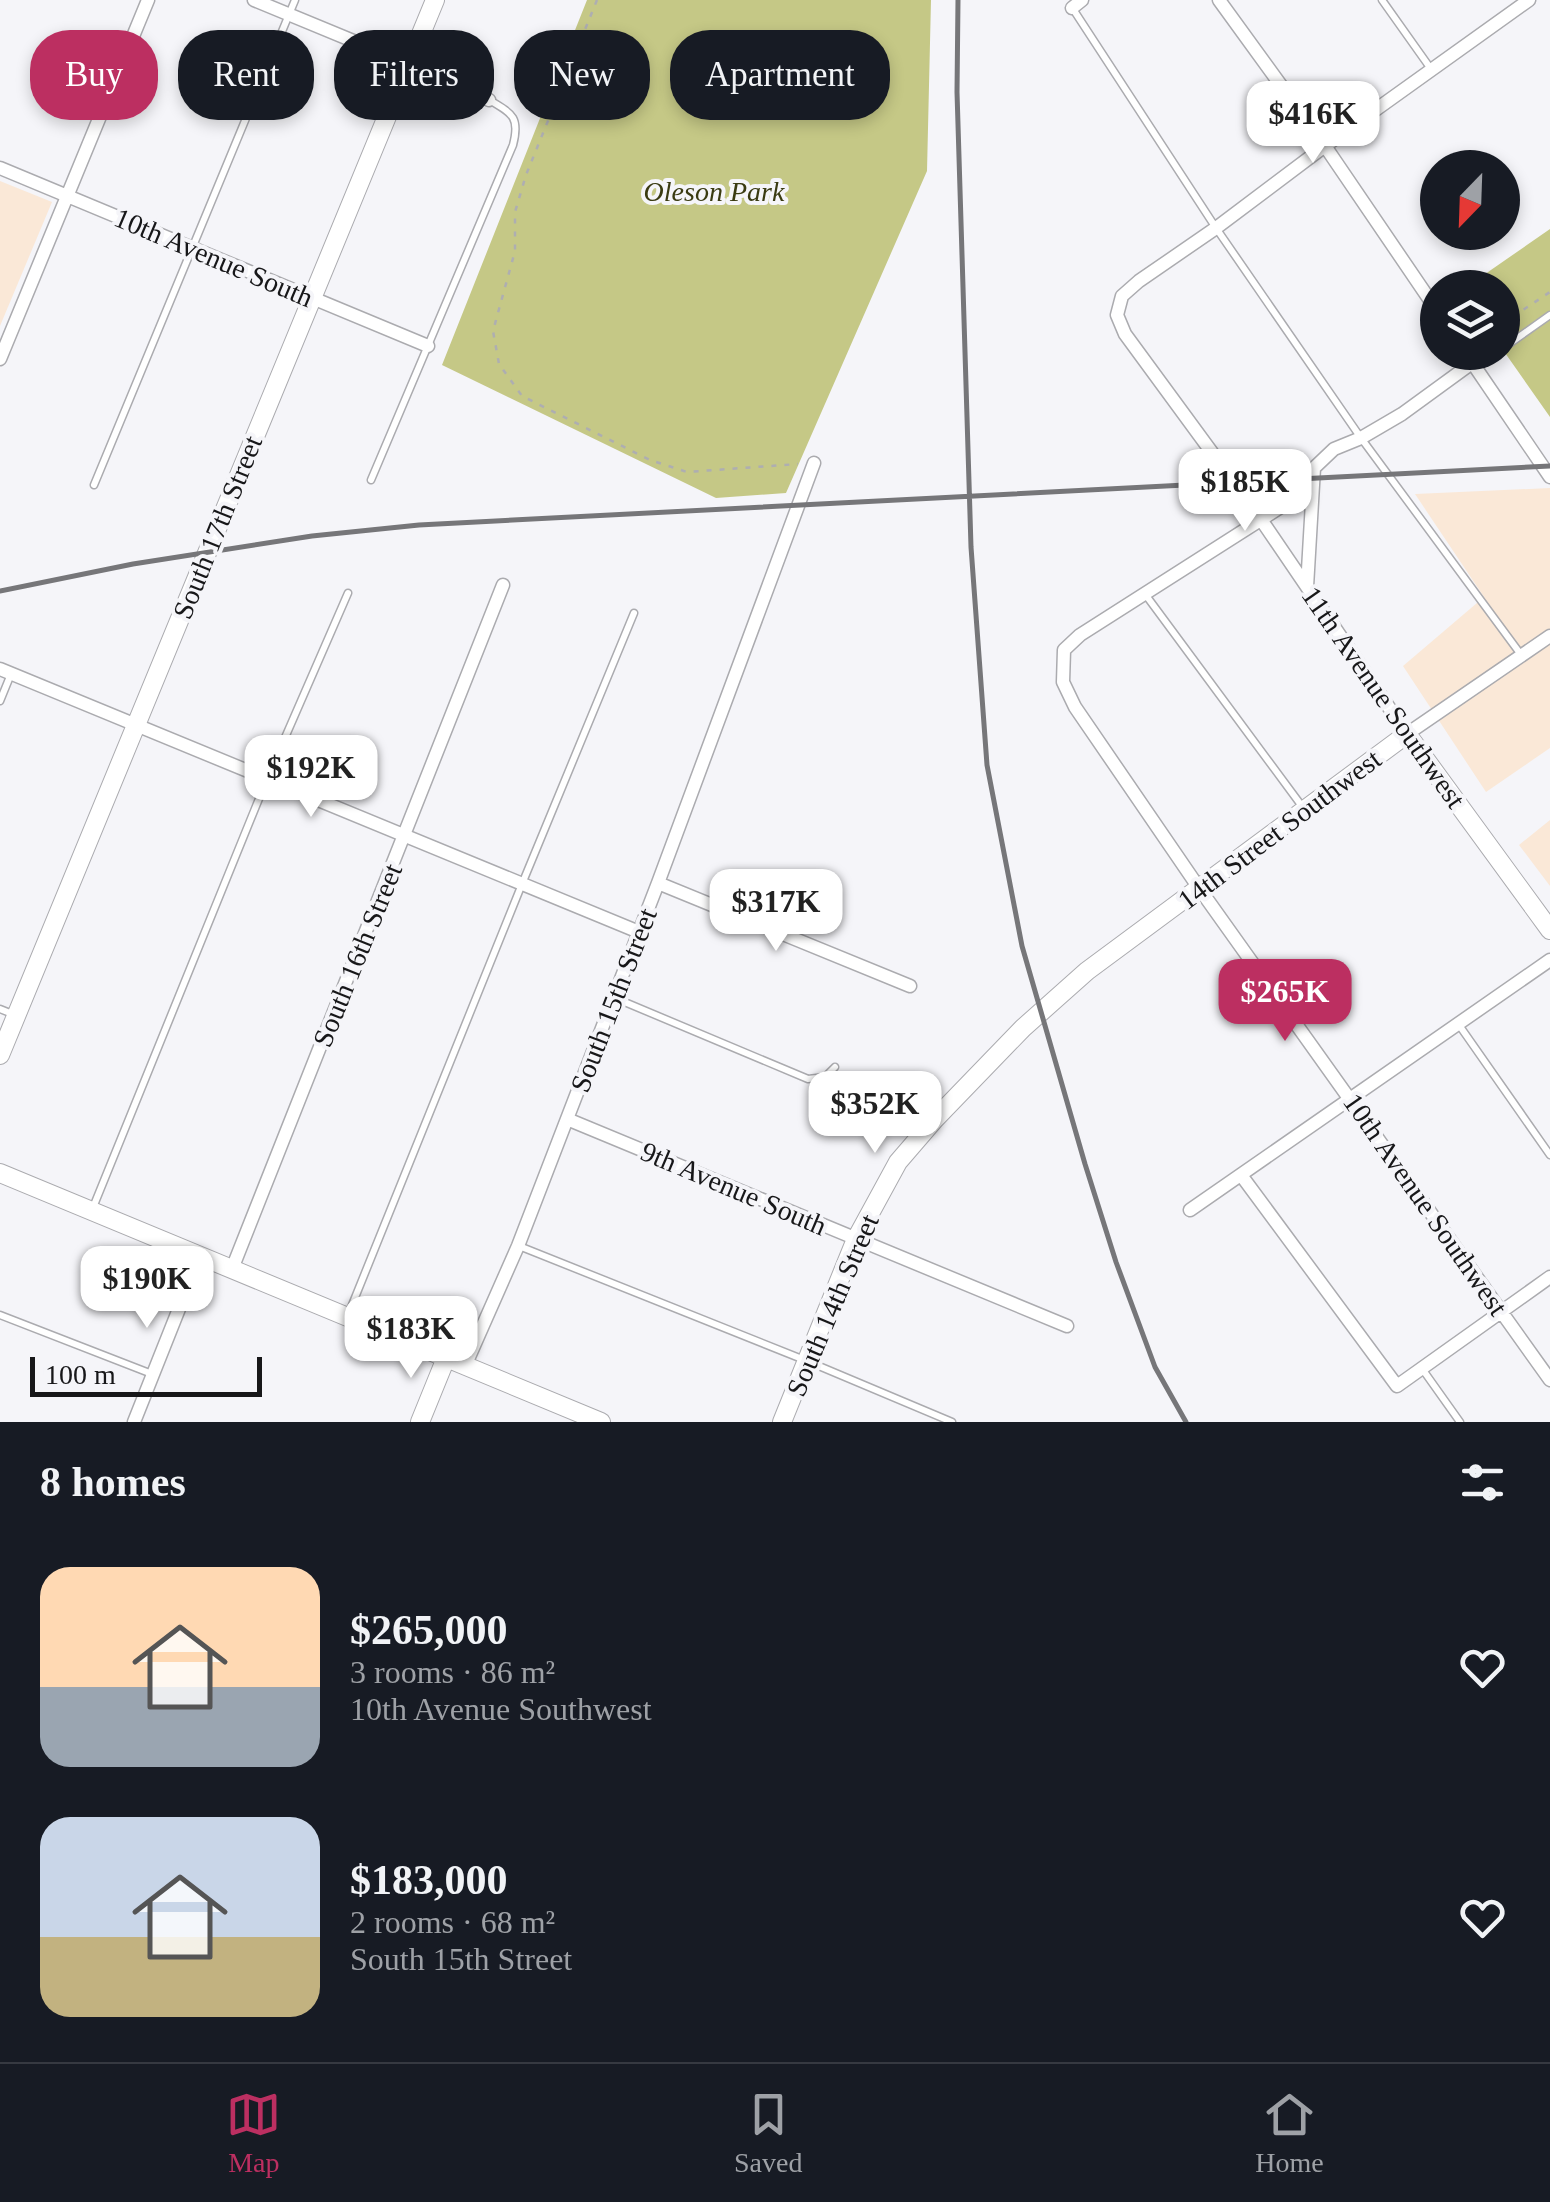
<!DOCTYPE html>
<meta charset="utf-8">
<style>
:root{--surface:#171b24;--page:#20242c;--text:#f1f3f6;--muted:#9ea1a6;--line:#363941;--accent:#bc2f61}
body{margin:0;font-family:"Times New Roman",serif;background:var(--page);color:var(--text);height:100vh;display:flex;flex-direction:column;font-size:38px;white-space:nowrap}
*{box-sizing:border-box;margin:0}
p{font-size:32px;color:var(--muted)}
.icon{flex:none;width:55px;height:55px;fill:none;stroke:currentColor;stroke-width:2;stroke-linecap:round;stroke-linejoin:round}
.map{position:relative;height:1422px;overflow:hidden}
.drawer{display:flex;flex-direction:column;background:var(--surface);flex:1}
.drawer>*{flex:none}
.guide{position:absolute;left:30px;top:30px;width:1000px;height:90px;display:flex;gap:20px}
.needle{width:65px;rotate:203deg}
.tools{position:absolute;left:1420px;top:150px;display:grid;gap:20px}
.tools a{display:grid;place-items:center;width:100px;height:100px;border-radius:50%;background:var(--surface);box-shadow:0 5px 15px #0003;font-size:50px}
.scale{position:absolute;left:30px;bottom:25px;width:232px;box-sizing:border-box;padding-left:10px;border:5px solid #171719;border-top:0;font-size:28px;line-height:35px;white-space:nowrap;color:#171719;-webkit-text-stroke:8px #f5f5f9;paint-order:stroke}
.price{position:absolute;translate:-50% -85px;padding:0 22px;border-radius:20px;background:#fff;color:#222;font-size:32px;line-height:65px;filter:drop-shadow(0 2px 5px #0008)}
.price::after{content:'';position:absolute;left:50%;top:60px;width:30px;height:22px;margin-left:-15px;background:inherit;clip-path:polygon(0 0,100% 0,50% 100%)}
.price.current{background:var(--accent);color:#fff}
ul{padding:0;list-style:none}
li{display:flex;align-items:center;gap:30px;height:250px;padding:0 40px}
li span{display:grid;place-items:center;flex:none;width:280px;height:200px;border-radius:30px;color:#555}
li>.icon{margin-inline-start:auto}
span .icon{width:120px;height:120px;fill:#fffc;stroke-width:1}
li b{font-size:42px}
h2{display:flex;justify-content:space-between;align-items:center;height:120px;padding:0 40px;font-size:42px}
.tag{padding:0 35px;border-radius:40px;background:var(--surface);box-shadow:0 5px 15px #0003;font-size:35px;line-height:90px}
.tag.current{background:var(--accent);color:#fff}
.menu{display:flex;justify-content:space-around;align-items:center;height:140px;border-top:2px solid var(--line);background:var(--surface);font-size:28px;color:var(--muted)}
.menu a{display:grid;justify-items:center;gap:5px}
.menu .current{color:var(--accent)}
.map>svg:first-child{display:block}
</style>
<div class="map">
<svg width="1550" height="1422" viewBox="0 0 1550 1422">
<rect width="100%" height="100%" fill="#f5f5f9"/>
<path fill="#fae8d7" d="M0,181L52,202L0,326Z
M1550,488V748L1486,792L1403,666L1484,597L1415,494Z
M1550,820V886L1519,845Z"/>
<path fill="#c5c886" d="M587,0H931L927,171L786,493L716,498L442,365Z
M1550,229V417L1503,350L1502,288H1465Z"/>
<g fill="none" stroke-linecap="round" stroke-linejoin="round">
<g stroke="#ababaf" stroke-width="9">
<path id="lane" d="M1382,0L1431,69
M1073,9L1216,228L1361,438L1522,656
M1502,349L1550,315
M1476,368L1497,352
M371,480L513,145C520,118 513,114 491,101
M94,485L295,0
M1145,594L1304,809
M0,701L11,674
M615,998L808,1079L825,1077L835,1067
M0,1009L15,1015
M1459,1025L1550,1155
M92,1210L267,779L348,593
M519,1246L807,1361L952,1422
M0,1315L152,1374
M348,1315L522,884L634,613
M1423,1370L1460,1422"/>
</g>
<g stroke="#ababaf" stroke-width="15">
<path id="street" d="M254,0L409,64L489,100
M1219,0L1325,146L1438,312
M1529,0L1325,146L1216,228L1139,281L1122,296L1117,315L1125,334L1260,518L1407,734L1550,636
M1072,8L1082,0
M0,168L428,346
M1465,352L1550,477
M0,359L148,0
M1312,487L1080,635L1064,650L1063,682L1075,707L1199,888L1550,1380
M1307,587L1314,468L1334,449L1361,438L1402,414L1472,363
M0,669L639,932
M658,883L910,986
M567,1119L1067,1326
M1241,1175L1397,1386L1550,1277
M1190,1210L1550,960
M232,1269L503,585
M465,1366L518,1246L658,883L814,463
M134,1422L200,1256"/>
</g>
<g stroke="#ababaf" stroke-width="20">
<path id="secondary" d="M0,1055L435,0
M0,1173L601,1422
M420,1422L446,1358
M782,1422L856,1239L898,1162L935,1119L1023,1028L1087,971L1407,734L1550,930"/>
</g>
<path stroke="#aeaeb1" stroke-width="2.5" stroke-dasharray="5 8" stroke-linecap="butt" d="M597,0L526,175L515,212V251L493,331L499,364L522,396L650,460L687,472L798,464
M1502,324L1550,292"/>
<use href="#lane" stroke="#fff" stroke-width="6"/>
<use href="#street" stroke="#fff" stroke-width="12"/>
<use href="#secondary" stroke="#fff" stroke-width="18"/>
<path stroke="#767679" stroke-width="5" d="M958,0L957,92L971,547L987,765L1022,946L1085,1164L1116,1262L1155,1367L1186,1422
M0,591L133,564L312,536L419,525L1550,466"/>
</g>
<g text-anchor="middle" stroke-width="8" stroke-linejoin="round" paint-order="stroke">
<g font-size="28" font-style="italic" fill="#3a3b12" stroke="#f5f5f9">
<text x="714" y="201">Oleson Park</text>
</g>
<g font-size="28" fill="#171719" stroke="#f5f5f9">
<text transform="translate(214 257) rotate(23)" y="10">10th Avenue South</text>
<text transform="translate(217 527) rotate(-68)" y="10">South 17th Street</text>
<text transform="translate(1384 697) rotate(55)" y="10">11th Avenue Southwest</text>
<text transform="translate(1279 829) rotate(-37)" y="10">14th Street Southwest</text>
<text transform="translate(357 955) rotate(-68)" y="10">South 16th Street</text>
<text transform="translate(613 1000) rotate(-69)" y="10">South 15th Street</text>
<text transform="translate(734 1188) rotate(23)" y="10">9th Avenue South</text>
<text transform="translate(1426 1204) rotate(55)" y="10">10th Avenue Southwest</text>
<text transform="translate(832 1305) rotate(-67)" y="10">South 14th Street</text>
</g>
</g>
</svg>
<div class="tools">
<a><svg class="needle" viewBox="-14 -14 28 28"><path d="M0-13l5 13h-10z" fill="#e53935"/><path d="M0 13l5-13h-10z" fill="#9ea1a6"/></svg></a>
<a><svg class="icon" aria-label="layers" viewBox="0 0 24 24"><path d="M12 4l9 5-9 5-9-5zM3 14l9 5 9-5"/></svg></a>
</div>
<div class="scale">100 m</div>
<b class="price" style="left:1313px;top:166px">$416K</b>
<b class="price" style="left:1245px;top:534px">$185K</b>
<b class="price" style="left:311px;top:820px">$192K</b>
<b class="price" style="left:776px;top:954px">$317K</b>
<b class="price current" style="left:1285px;top:1044px">$265K</b>
<b class="price" style="left:875px;top:1156px">$352K</b>
<b class="price" style="left:147px;top:1331px">$190K</b>
<b class="price" style="left:411px;top:1381px">$183K</b>
<div class="guide">
<a class="tag current">Buy</a>
<a class="tag">Rent</a>
<a class="tag">Filters</a>
<a class="tag">New</a>
<a class="tag">Apartment</a>
</div>
</div>
<section class="drawer">
<h2>8 homes<svg class="icon" aria-label="filters" viewBox="0 0 24 24"><path d="M4 7h16M4 17h16"/><circle cx="9" cy="7" r="2"/><circle cx="15" cy="17" r="2"/></svg></h2>
<ul>
<li><span style="background:linear-gradient(#ffd9b3 60%,#9aa5b1 0)"><svg class="icon" aria-label="home" viewBox="0 0 24 24"><path d="M3 11l9-7 9 7M6 9v11h12V9"/></svg></span><div><b>$265,000</b><p>3 rooms · 86 m²</p><p>10th Avenue Southwest</p></div><svg class="icon" aria-label="heart" viewBox="0 0 24 24"><path d="M12 20l-8-8c-3-5 5-10 8-4 3-6 11-1 8 4z"/></svg></li>
<li><span style="background:linear-gradient(#c9d6e8 60%,#c2b280 0)"><svg class="icon" aria-label="home" viewBox="0 0 24 24"><path d="M3 11l9-7 9 7M6 9v11h12V9"/></svg></span><div><b>$183,000</b><p>2 rooms · 68 m²</p><p>South 15th Street</p></div><svg class="icon" aria-label="heart" viewBox="0 0 24 24"><path d="M12 20l-8-8c-3-5 5-10 8-4 3-6 11-1 8 4z"/></svg></li>
</ul>
</section>
<nav class="menu">
<a class="current"><svg class="icon" aria-label="map" viewBox="0 0 24 24"><path d="M3 6l6-2 6 2 6-2v14l-6 2-6-2-6 2zM9 4v14M15 6v14"/></svg>Map</a>
<a><svg class="icon" aria-label="saved" viewBox="0 0 24 24"><path d="M7 4h10v16l-5-4-5 4z"/></svg>Saved</a>
<a><svg class="icon" aria-label="home" viewBox="0 0 24 24"><path d="M3 11l9-7 9 7M6 9v11h12V9"/></svg>Home</a>
</nav>
